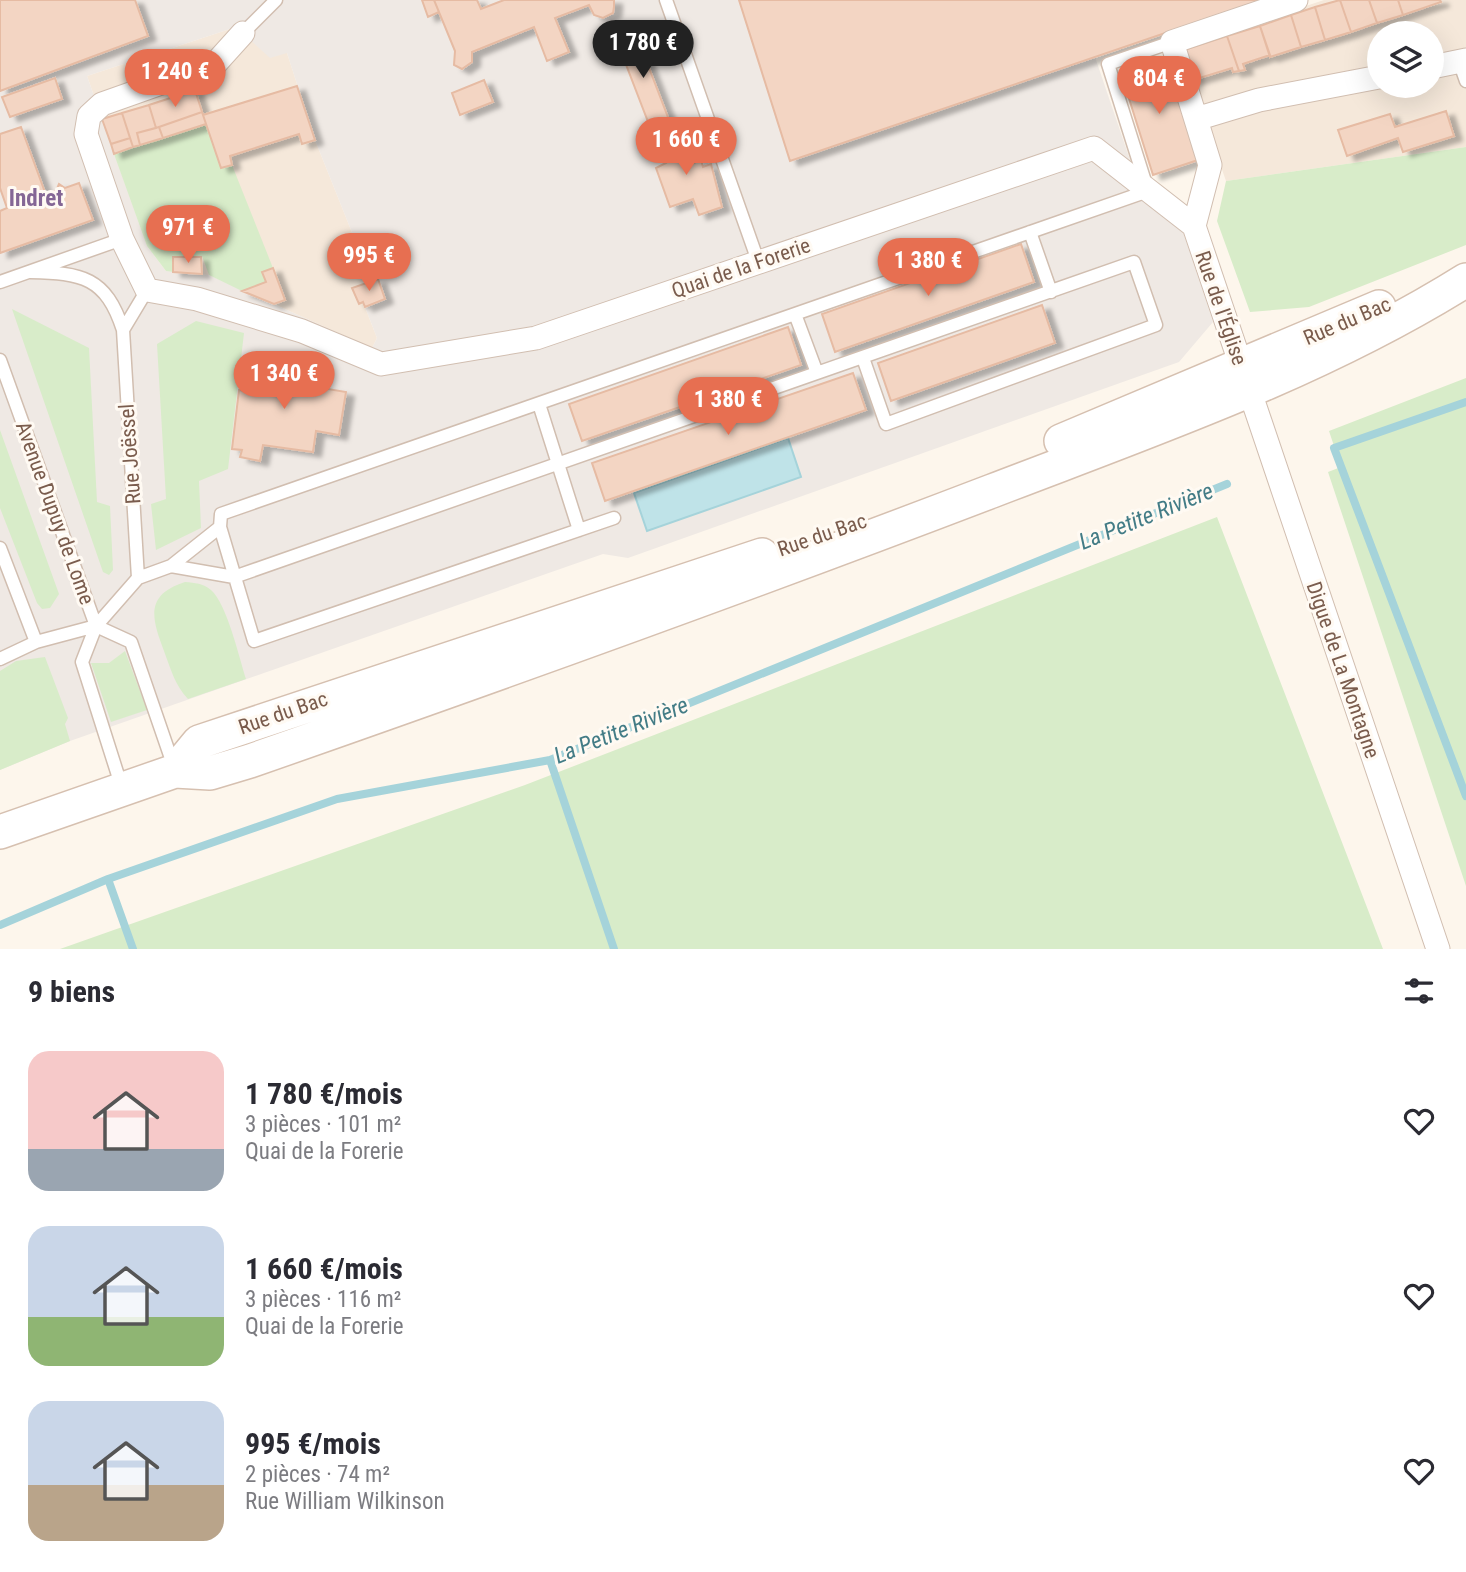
<!DOCTYPE html>
<html lang="fr">
<meta charset="utf-8">
<style>
:root{--surface:#fff;--page:#f2f2f3;--text:#2b2b33;--muted:#7c7c81;--accent:#e76f51}
body{margin:0;font-family:"Roboto Condensed",sans-serif;background:var(--page);color:var(--text);height:100vh;display:flex;flex-direction:column;font-size:26px;white-space:nowrap}
*{box-sizing:border-box;margin:0}
p{font-size:23px;color:var(--muted)}
.icon{flex:none;width:38px;height:38px;fill:none;stroke:currentColor;stroke-width:2;stroke-linecap:round;stroke-linejoin:round}
.map{position:relative;height:949px;overflow:hidden}
.details{display:flex;flex-direction:column;background:var(--surface);flex:1}
.details>*{flex:none}
.tools{position:absolute;left:1367px;top:21px;display:grid;gap:14px}
.tools a{display:grid;place-items:center;width:77px;height:77px;border-radius:50%;background:var(--surface);box-shadow:0 7px 28px #0002;font-size:35px}
.price{position:absolute;translate:-50% -60px;padding:0 16px;border-radius:24px;background:var(--accent);color:#fff;font-size:23px;line-height:46px;filter:drop-shadow(0 2px 4px #0008)}
.price::after{content:'';position:absolute;left:50%;top:42px;width:21px;height:16px;margin-left:-10px;background:inherit;clip-path:polygon(0 0,100% 0,50% 100%)}
.price.on{background:#222;color:#fff}
ul{padding:0;list-style:none}
li{display:flex;align-items:center;gap:21px;height:175px;padding:0 28px}
li span{display:grid;place-items:center;flex:none;width:196px;height:140px;border-radius:21px;color:#555}
li>.icon{margin-inline-start:auto}
span .icon{width:84px;height:84px;fill:#fffc;stroke-width:1}
li b{font-size:30px}
h2{display:flex;justify-content:space-between;align-items:center;height:84px;padding:0 28px;font-size:30px}
.map>svg:first-child{display:block}
</style>
<div class="map">
<svg width="1466" height="949" viewBox="0 0 1466 949">
<defs>
<filter id="shadow"><feDropShadow dx="8" dy="4.5" stdDeviation="2" flood-color="#0004"/></filter>
</defs>
<rect width="100%" height="100%" fill="#fdf6ec"/>
<path fill="#f5e8da" fill-rule="evenodd" d="M1324,0H1466V147L1226,181L1180,48ZM1379,33H1432V86H1379Z
M236,27L287,53L315,140L371,280L363,302L377,338L372,348L209,275L173,272L147,246L87,76Z"/>
<path fill="#efe9e4" fill-rule="evenodd" d="M0,0H1262L1095,57L1144,201L1183,232L1213,322L1179,362L628,558L603,554L70,741L0,770ZM236,27L270,58L287,53L315,140L371,280L352,288L359,304L363,302L377,338L372,348L209,275L166,271L147,246L87,76Z"/>
<path fill="#d8ecc9" d="M206,124L221,168L232,165L273,268L263,272L266,282L242,291L209,275L202,256L173,257V272L166,271L147,246L114,154Z
M1466,147V245L1309,307L1250,312L1217,221L1226,181Z
M12,309L89,348L97,502L110,506L113,570L109,575L103,572Z
M196,321L244,333L228,469L199,481L201,528L156,550L151,504L166,499L157,344Z
M1466,378V886L1328,472L1341,467L1329,431Z
M0,430L59,594L50,608L42,609L37,603L0,508Z
M1217,517L1383,949H60L525,785Z
M185,582C195,583 203,583 211,590C227,604 239,657 246,679L188,699C175,685 171,670 164,651C152,619 144,595 185,582Z
M125,651L147,710L111,722L91,663H109Z
M45,657L68,718L65,724L70,741L0,770V671L16,661Z"/>
<path fill="#bfe3e8" stroke="#a5d3da" stroke-width="2" d="M788,438L801,477L647,531L634,493Z"/>
<g fill="none" stroke-linecap="round" stroke-linejoin="round">
<path stroke="#a5d3da" stroke-width="8" d="M1466,402L1334,448L1466,796
M550,760L614,949
M108,879L133,949
M0,925L108,879L337,799L550,760L1227,484"/>
</g>
<path fill="#f3d5c3" stroke="#e6bba3" stroke-width="2" filter="url(#shadow)" d="M0,0H135L148,36L0,91Z
M422,0H434L439,12L428,17Z
M434,0H477L481,9L504,0H614V7L613,13L603,18L594,15L589,5L555,18L569,52L547,61L534,27L472,52V62L462,69L454,65L455,51Z
M739,0H1262L790,161Z
M1340,0H1369L1377,23L1351,32Z
M1340,0L1351,32L1325,40L1315,7Z
M1369,0H1398L1403,15L1377,23Z
M1398,0H1440L1441,2L1403,15Z
M1315,7L1325,40L1301,47L1291,15Z
M1291,15L1301,47L1270,57L1260,26Z
M1260,26L1270,55L1243,64L1245,70L1239,71L1227,36Z
M636,34L669,120L650,127L617,41Z
M1227,36L1239,71L1233,72L1232,68L1193,80L1184,50Z
M1148,60L1150,64L1166,60L1198,160L1153,175L1121,73Z
M55,78L62,99L10,117L2,97Z
M484,80L493,102L460,115L452,93Z
M297,86L315,140L302,144L299,134L230,156L232,165L221,168L203,115Z
M195,90L202,112L156,128L149,105Z
M149,105L156,128L137,133L140,145L133,147L122,113Z
M1446,111L1454,136L1403,152L1398,138L1347,156L1338,130L1390,114L1395,127Z
M202,112L206,124L163,138L159,127Z
M122,113L130,138L111,144L102,119Z
M21,127L46,195L56,191L59,184L65,188L79,183L93,220L0,253V211L7,208L0,188V134Z
M159,127L163,138L140,145L137,133Z
M678,130L689,165L701,160L703,167L711,164L722,207L699,215L693,199L670,207L656,168L666,163L656,137Z
M130,138L133,147L114,154L111,144Z
M1021,244L1034,282L835,352L822,314Z
M173,257H201L202,274L173,272Z
M273,268L285,300L274,304L242,291L266,282L262,272Z
M378,279L385,299L365,307L363,302L359,304L352,288Z
M1042,305L1055,343L891,401L878,363Z
M788,327L801,365L582,441L569,404Z
M253,355L291,361V367L300,369L298,384L346,392L339,435L316,431L313,452L263,445L260,461L240,457L242,450L232,449L239,390L256,393L260,364L252,362Z
M853,373L866,410L605,501L592,463Z"/>
<g fill="none" stroke-linecap="round" stroke-linejoin="round">
<g stroke="#d1beb0" stroke-width="15">
<path id="service" d="M666,0L758,261
M243,33L276,0
M1459,61L1466,81
M1030,232L1051,292
M30,272C82,273 106,277 123,330L138,578
M0,282L122,239
M795,314L817,373
M123,330L147,290
M0,360L96,626
M539,404L579,530
M614,518L254,641L220,527L221,514L1148,191L1108,64L1172,42
M0,548L36,642
M171,566L234,577L1134,262L1156,325L886,424L863,358
M0,659L36,642L96,626L131,642L174,767
M122,788L82,662L96,626L138,578L171,566L220,527"/>
</g>
<g stroke="#d1beb0" stroke-width="25">
<path id="minor" d="M243,33L215,64L102,104L89,116L86,134L122,239L147,290L197,299L302,331L381,364L536,338L1094,148L1194,226
M1432,67L1466,60
M1196,119L1259,100L1379,77
M1194,226L1438,949
M1194,226L1210,165L1172,42L1296,0"/>
</g>
<g stroke="#d6c0b0" stroke-width="36">
<path id="secondary" d="M1061,441L1379,307
M175,771L199,742L762,555
M0,832L175,771L210,773L250,761C499,674 746,585 992,491C1153,429 1319,372 1466,280"/>
</g>
<use href="#service" stroke="#fff" stroke-width="12"/>
<use href="#minor" stroke="#fff" stroke-width="23"/>
<use href="#secondary" stroke="#fff" stroke-width="33"/>
</g>
<g text-anchor="middle" stroke-width="6" stroke-linejoin="round" paint-order="stroke">
<g font-size="21" fill="#7a5c4d" stroke="#fffaf3">
<text transform="translate(741 268) rotate(-19)" y="7">Quai de la Forerie</text>
<text transform="translate(1221 308) rotate(71)" y="7">Rue de l'Église</text>
<text transform="translate(1347 321) rotate(-23)" y="7">Rue du Bac</text>
<text transform="translate(130 454) rotate(-94)" y="7">Rue Joëssel</text>
<text transform="translate(55 513) rotate(70)" y="7">Avenue Dupuy de Lome</text>
<text transform="translate(822 535) rotate(-19)" y="7">Rue du Bac</text>
<text transform="translate(1343 670) rotate(71)" y="7">Digue de La Montagne</text>
<text transform="translate(283 713) rotate(-19)" y="7">Rue du Bac</text>
</g>
<g font-size="23" font-weight="bold" fill="#846695" stroke="#fffaf3">
<text x="36" y="206">Indret</text>
</g>
<g font-size="23" font-style="italic" fill="#437c86" stroke="#fffaf3">
<text transform="translate(1146 516) rotate(-22)" y="8">La Petite Rivière</text>
<text transform="translate(621 730) rotate(-22)" y="8">La Petite Rivière</text>
</g>
</g>
</svg>
<div class="tools">
<a><svg class="icon" aria-label="layers" viewBox="0 0 24 24"><path d="M12 4l9 5-9 5-9-5zM3 14l9 5 9-5"/></svg></a>
</div>
<b class="price on" style="left:643px;top:80px">1 780 €</b>
<b class="price" style="left:175px;top:109px">1 240 €</b>
<b class="price" style="left:1159px;top:116px">804 €</b>
<b class="price" style="left:686px;top:177px">1 660 €</b>
<b class="price" style="left:188px;top:265px">971 €</b>
<b class="price" style="left:369px;top:293px">995 €</b>
<b class="price" style="left:928px;top:298px">1 380 €</b>
<b class="price" style="left:284px;top:411px">1 340 €</b>
<b class="price" style="left:728px;top:437px">1 380 €</b>
</div>
<section class="details">
<h2>9 biens<svg class="icon" aria-label="filters" viewBox="0 0 24 24"><path d="M4 7h16M4 17h16"/><circle cx="9" cy="7" r="2"/><circle cx="15" cy="17" r="2"/></svg></h2>
<ul>
<li><span style="background:linear-gradient(#f6c9c9 70%,#9aa5b1 0)"><svg class="icon" aria-label="home" viewBox="0 0 24 24"><path d="M3 11l9-7 9 7M6 9v11h12V9"/></svg></span><div><b>1 780 €/mois</b><p>3 pièces · 101 m²</p><p>Quai de la Forerie</p></div><svg class="icon" aria-label="heart" viewBox="0 0 24 24"><path d="M12 20l-8-8c-3-5 5-10 8-4 3-6 11-1 8 4z"/></svg></li>
<li><span style="background:linear-gradient(#c9d6e8 65%,#8fb573 0)"><svg class="icon" aria-label="home" viewBox="0 0 24 24"><path d="M3 11l9-7 9 7M6 9v11h12V9"/></svg></span><div><b>1 660 €/mois</b><p>3 pièces · 116 m²</p><p>Quai de la Forerie</p></div><svg class="icon" aria-label="heart" viewBox="0 0 24 24"><path d="M12 20l-8-8c-3-5 5-10 8-4 3-6 11-1 8 4z"/></svg></li>
<li><span style="background:linear-gradient(#c9d6e8 60%,#b9a48a 0)"><svg class="icon" aria-label="home" viewBox="0 0 24 24"><path d="M3 11l9-7 9 7M6 9v11h12V9"/></svg></span><div><b>995 €/mois</b><p>2 pièces · 74 m²</p><p>Rue William Wilkinson</p></div><svg class="icon" aria-label="heart" viewBox="0 0 24 24"><path d="M12 20l-8-8c-3-5 5-10 8-4 3-6 11-1 8 4z"/></svg></li>
</ul>
</section>
